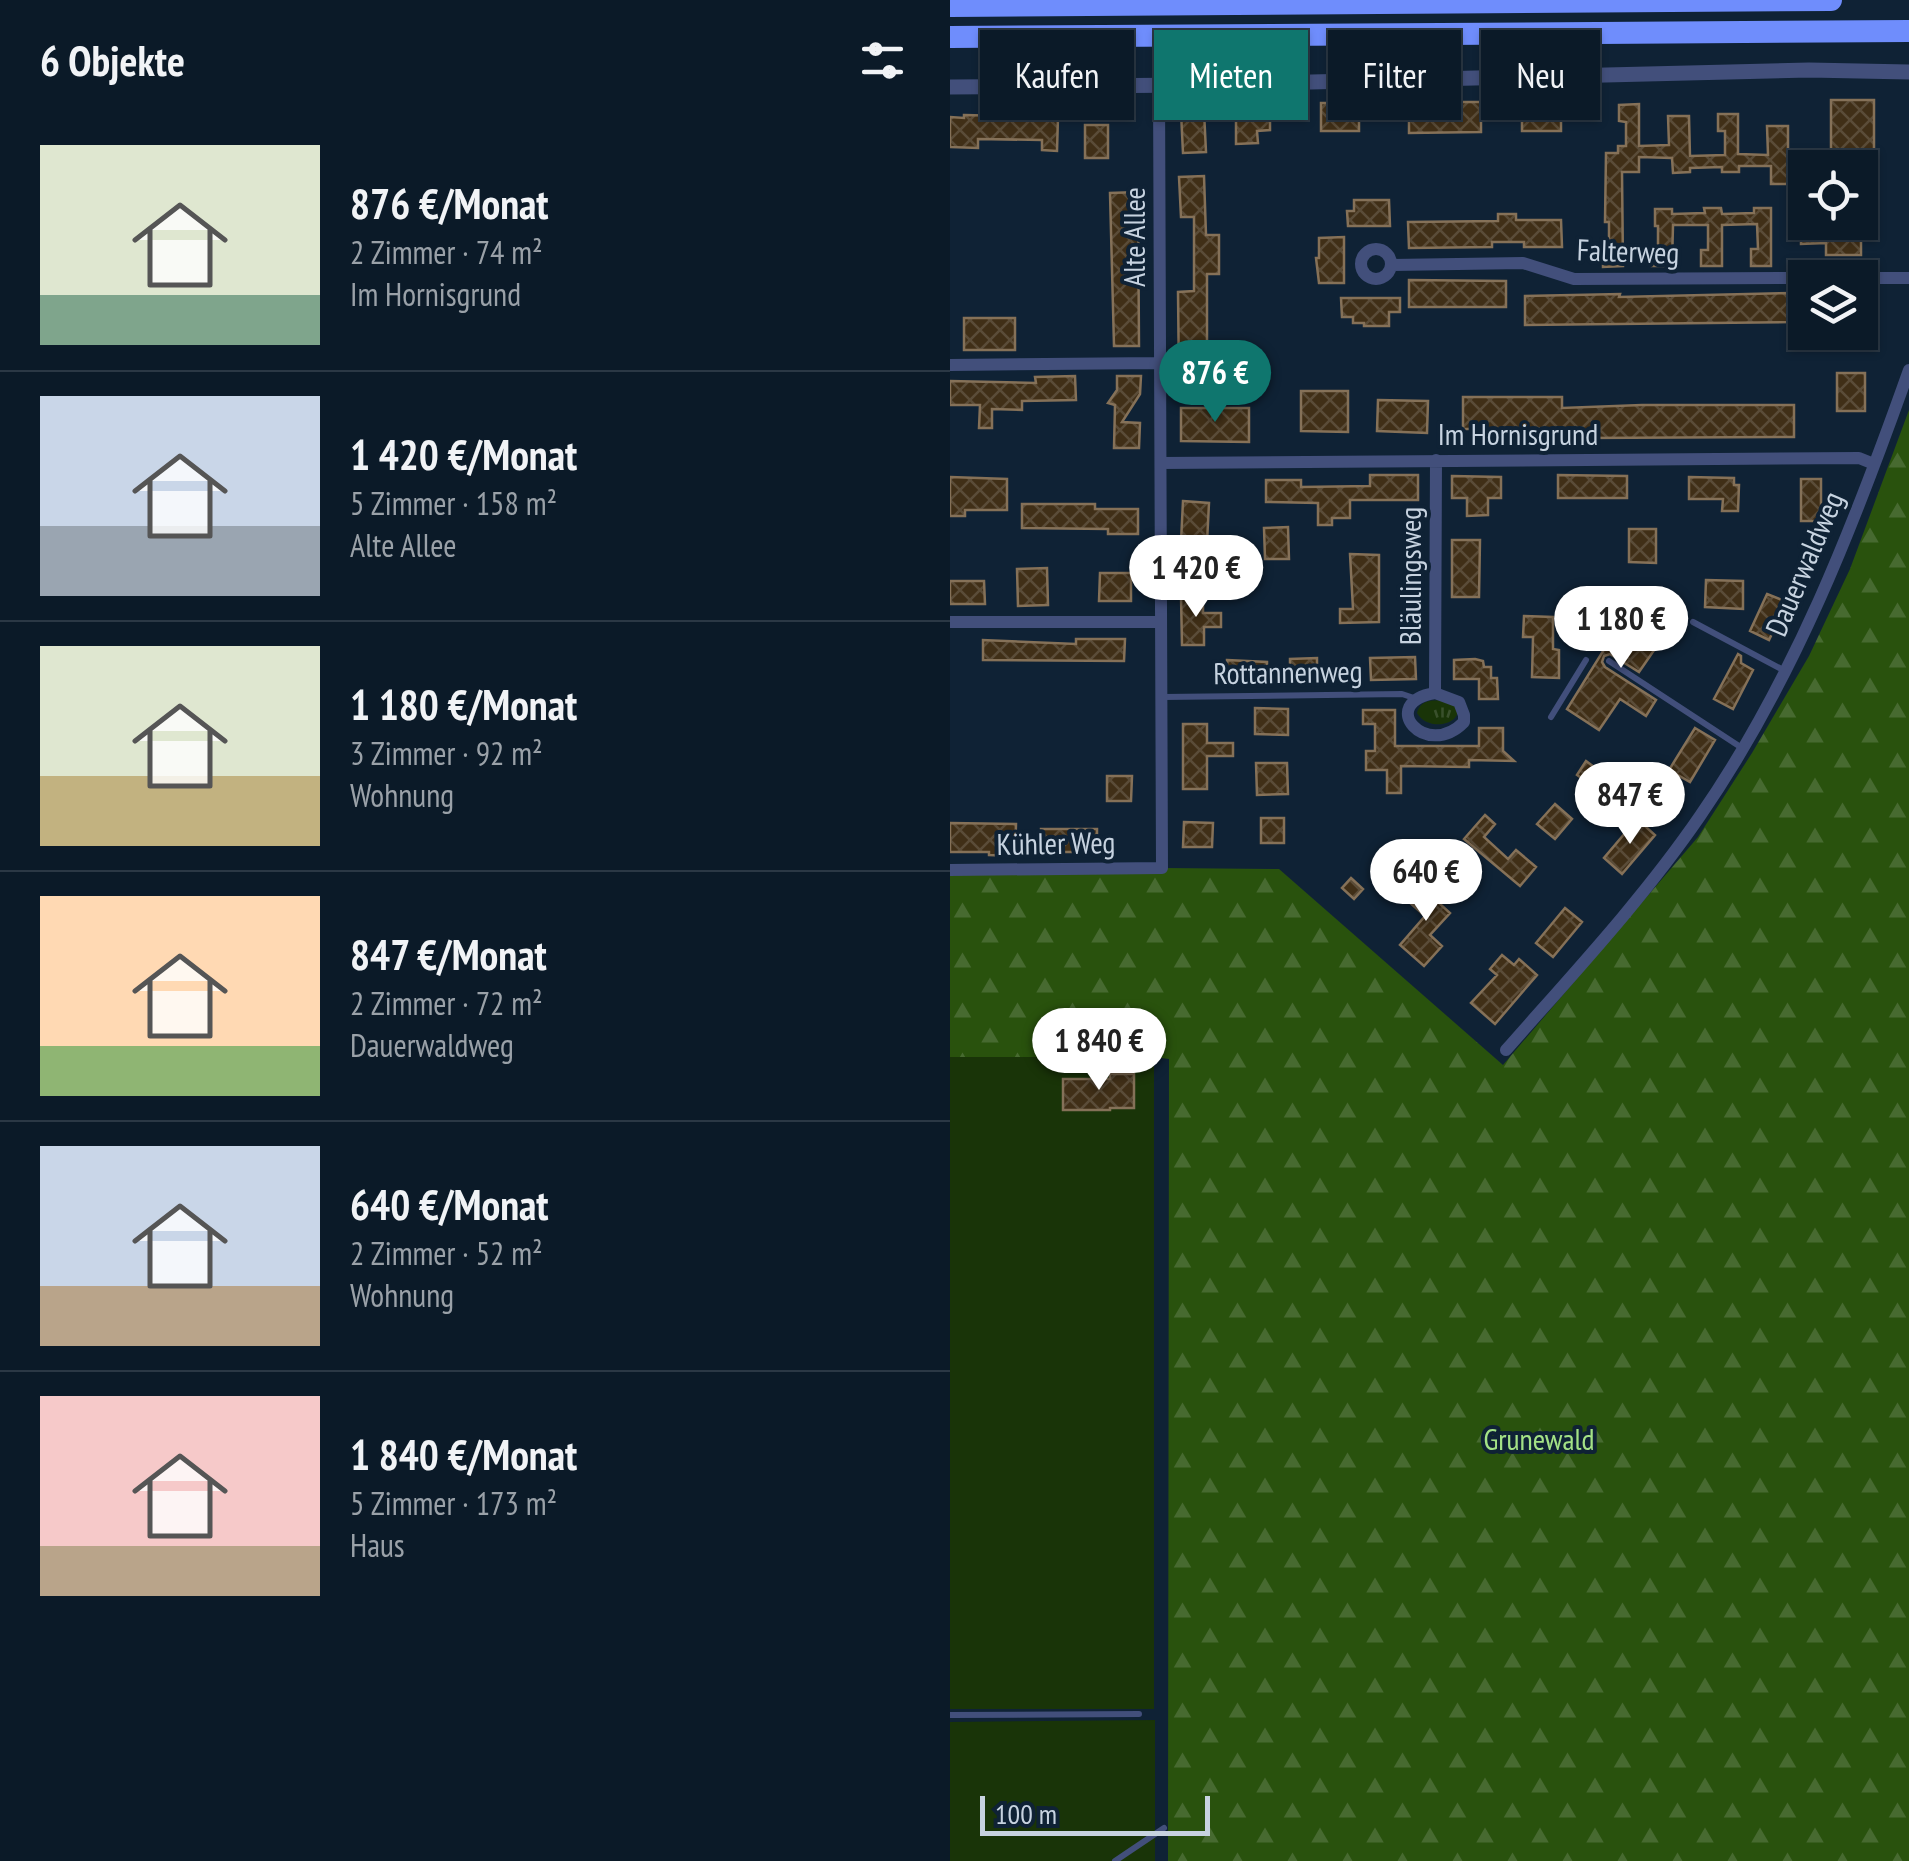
<!DOCTYPE html>
<html lang="de">
<meta charset="utf-8">
<style>
:root{--surface:#0b1a28;--page:#192734;--text:#f1f3f6;--muted:#9aa1a8;--line:#2b3845;--accent:#0f766e}
body{margin:0;font-family:"PT Sans Narrow",sans-serif;background:var(--page);color:var(--text);height:100vh;display:flex;flex-direction:column;font-size:38px;white-space:nowrap}
*{box-sizing:border-box;margin:0}
p{font-size:32px;color:var(--muted)}
.icon{flex:none;width:55px;height:55px;fill:none;stroke:currentColor;stroke-width:2;stroke-linecap:round;stroke-linejoin:round}
.map{position:relative;flex:1;overflow:hidden}
.drawer{display:flex;flex-direction:column;background:var(--surface);width:950px}
.drawer>*{flex:none}
.top-card{position:absolute;left:30px;top:30px;width:778px;height:90px;display:flex;gap:20px}
.buttons{position:absolute;left:838px;top:150px;display:grid;gap:20px}
.buttons a{display:grid;place-items:center;width:90px;height:90px;border-radius:0px;background:var(--surface);box-shadow:0 2px 8px #0004,0 0 0 2px var(--line);font-size:50px}
.scale{position:absolute;left:30px;bottom:25px;width:230px;box-sizing:border-box;padding-left:10px;border:5px solid #c7d3e0;border-top:0;font-size:28px;line-height:35px;white-space:nowrap;color:#c7d3e0;-webkit-text-stroke:8px #0f2235;paint-order:stroke}
.price{position:absolute;translate:-50% -85px;padding:0 22px;border-radius:35px;background:#fff;color:#222;font-size:32px;line-height:65px;filter:drop-shadow(0 2px 5px #0008)}
.price::after{content:'';position:absolute;left:50%;top:60px;width:30px;height:22px;margin-left:-15px;background:inherit;clip-path:polygon(0 0,100% 0,50% 100%)}
.price.active{background:var(--accent);color:#fff}
ul{padding:0;list-style:none}
li{display:flex;align-items:center;gap:30px;height:250px;padding:0 40px}
li+li{border-top:2px solid var(--line)}
li span{display:grid;place-items:center;flex:none;width:280px;height:200px;border-radius:0px;color:#555}
li>.icon{margin-inline-start:auto}
span .icon{width:120px;height:120px;fill:#fffc;stroke-width:1}
li b{font-size:42px}
h2{display:flex;justify-content:space-between;align-items:center;height:120px;padding:0 40px;font-size:42px}
.chip{padding:0 35px;border-radius:0px;background:var(--surface);box-shadow:0 2px 8px #0004,0 0 0 2px var(--line);font-size:35px;line-height:90px}
.chip.active{background:var(--accent);color:#fff}
main{display:flex;flex:1;min-height:0}
.map>svg:first-child{display:block}
</style>
<main>
<section class="drawer">
<h2>6 Objekte<svg class="icon" aria-label="filters" viewBox="0 0 24 24"><path d="M4 7h16M4 17h16"/><circle cx="9" cy="7" r="2"/><circle cx="15" cy="17" r="2"/></svg></h2>
<ul>
<li><span style="background:linear-gradient(#dfe7d0 75%,#7fa58c 0)"><svg class="icon" aria-label="home" viewBox="0 0 24 24"><path d="M3 11l9-7 9 7M6 9v11h12V9"/></svg></span><div><b>876 €/Monat</b><p>2 Zimmer · 74 m²</p><p>Im Hornisgrund</p></div></li>
<li><span style="background:linear-gradient(#c9d6e8 65%,#9aa5b1 0)"><svg class="icon" aria-label="home" viewBox="0 0 24 24"><path d="M3 11l9-7 9 7M6 9v11h12V9"/></svg></span><div><b>1 420 €/Monat</b><p>5 Zimmer · 158 m²</p><p>Alte Allee</p></div></li>
<li><span style="background:linear-gradient(#dfe7d0 65%,#c2b280 0)"><svg class="icon" aria-label="home" viewBox="0 0 24 24"><path d="M3 11l9-7 9 7M6 9v11h12V9"/></svg></span><div><b>1 180 €/Monat</b><p>3 Zimmer · 92 m²</p><p>Wohnung</p></div></li>
<li><span style="background:linear-gradient(#ffd9b3 75%,#8fb573 0)"><svg class="icon" aria-label="home" viewBox="0 0 24 24"><path d="M3 11l9-7 9 7M6 9v11h12V9"/></svg></span><div><b>847 €/Monat</b><p>2 Zimmer · 72 m²</p><p>Dauerwaldweg</p></div></li>
<li><span style="background:linear-gradient(#c9d6e8 70%,#b9a48a 0)"><svg class="icon" aria-label="home" viewBox="0 0 24 24"><path d="M3 11l9-7 9 7M6 9v11h12V9"/></svg></span><div><b>640 €/Monat</b><p>2 Zimmer · 52 m²</p><p>Wohnung</p></div></li>
<li><span style="background:linear-gradient(#f6c9c9 75%,#b9a48a 0)"><svg class="icon" aria-label="home" viewBox="0 0 24 24"><path d="M3 11l9-7 9 7M6 9v11h12V9"/></svg></span><div><b>1 840 €/Monat</b><p>5 Zimmer · 173 m²</p><p>Haus</p></div></li>
</ul>
</section>
<div class="map">
<svg width="959" height="1861" viewBox="0 0 959 1861">
<defs>
<pattern id="grass-tufts" width="24" height="20" patternUnits="userSpaceOnUse" patternTransform="scale(2.5)"><rect width="24" height="20" fill="#193408"/><path d="M3 7l-1-3M5 7V3M7 7l1-3M15 17l-1-3M17 17v-4M19 17l1-3" fill="none" stroke="#39502c"/></pattern>
<pattern id="forest-firs" width="22" height="20" patternUnits="userSpaceOnUse" patternTransform="scale(2.5)"><rect width="22" height="20" fill="#29520d"/><path d="M5 1l3.5 6h-7zM16 11l3.5 6h-7z" fill="#476a30"/></pattern>
<pattern id="building-cross-hatch" width="8" height="8" patternUnits="userSpaceOnUse" patternTransform="scale(2.5)"><rect width="8" height="8" fill="#402f17"/><path d="M0 0l8 8M0 8l8-8" fill="none" stroke="#5a4c38"/></pattern>
</defs>
<rect width="100%" height="100%" fill="#0f2235"/>
<path fill="url(#grass-tufts)" d="M498,700C527,718 481,737 467,713C471,698 484,701 498,700Z"/>
<path fill="url(#forest-firs)" d="M959,410V1861H218L219,1059L204,1057H0V871L212,868L329,869L553,1065L748,837L802,753L859,656L900,569Z"/>
<path fill="#193408" d="M0,1057H204V1709H0Z
M205,1720V1861H0V1722Z"/>
<path fill="url(#building-cross-hatch)" stroke="#857158" stroke-width="2.5" d="M881,100H924V170H910V168H881Z
M459,102H531V132L459,133Z
M371,103H409V131H371Z
M611,103V131H572V104Z
M689,104V146L719,145L718,116H739L740,156L775,155V131H768V114H788V154L818,155L817,126H838V184H821V166H789V172H772V167L740,168V172L723,173L722,158L689,157V172H672L673,266L653,267V250H659V222H655L656,153H668V146H676V122L669,121V105Z
M286,107H320V130L307,131L308,143L286,144Z
M254,111L256,152L233,153L231,112Z
M14,115L108,117L107,151L92,150V140L28,139V148L0,147V117L14,118Z
M135,125H158V158H135Z
M254,176L256,235H269V274H257V382H229L228,292L244,291V217H231L229,177Z
M188,192L189,346H164L160,193Z
M404,200H439L440,226H398L397,211H404Z
M754,208H771L772,214L804,213V208H821V266H801V249H808L807,224L772,225V266H751V250H758V225H723L722,266H702V250H708V226H705V209H722V214L755,213Z
M548,214H566V220H611L612,247H574V242H542V247L459,248L458,222L548,221Z
M851,222H911V255H876V243L851,244Z
M394,237V283H369L366,258H369V238Z
M459,280L556,281V307H459Z
M842,293V322L575,325V296L670,294L669,297Z
M391,298H450V312H439V326H414V323H403V317H392Z
M14,318H65V350H14Z
M887,373H915V411H887Z
M125,376L126,400L72,401V410L42,409V428H29L30,405H0V381L86,383L85,377Z
M167,376H191L190,394L172,422L190,423L189,448H164L165,405L158,403L167,390Z
M351,391H398V432L351,431Z
M513,397H612V408L692,405H844V437L632,438V428L513,429Z
M428,400L478,401L477,433L427,431Z
M231,408H299V442L231,441Z
M420,475H468V500H400V518H382V525H368V503L316,502V480H351V487L420,486Z
M608,475L677,476V498H608Z
M502,476L551,477V498H538V515L517,516V498H502Z
M0,477L57,479V510H15V516H0Z
M739,477L784,478V485H789L788,511H772L773,499H739Z
M851,479H871V521H851Z
M233,501L259,503L257,543L231,542Z
M72,504H145V509H188V534H158V529L72,528Z
M338,527L339,559H315L314,528Z
M679,529H706V563L679,562Z
M502,540H530L529,597H502Z
M400,554L429,555V622L390,623V609H403Z
M97,568L98,605L68,606L67,569Z
M150,573H181V601H149Z
M756,580L793,581V609L755,607Z
M0,581H34L35,604H0Z
M817,594L837,602L819,640L800,631Z
M231,596H253V613H271V627H254V645H232Z
M703,603L727,617L689,672L660,654L654,656L652,662L655,667L706,700L696,716L670,699L649,730L617,709L668,627L683,637Z
M574,616L603,617V649L609,650V678L582,677L583,637H573Z
M126,639H175L174,661L33,660V640L126,644Z
M788,654L791,656V663L803,670L783,709L764,699Z
M465,657L466,679L421,680L420,658Z
M367,658V679L340,680V659Z
M525,659L533,661L534,667H541V678H547L548,699H529V679H504V660Z
M277,660L317,662V672L277,673Z
M305,708L338,709V735L305,734Z
M413,710H445V746H529V728H553V751L564,761L519,760V767L451,766V793H437V770H416V751H425V724H413Z
M233,724H257V743H283V756H257V789H233Z
M745,728L765,740L740,782L719,770Z
M636,761L663,781L657,791L666,796L657,809L631,791L637,782L627,775Z
M306,763H337L338,794L307,795Z
M157,776H182L181,801H157Z
M605,804L622,819L605,839L587,824Z
M535,815L545,824L534,837L558,859L566,850L586,867L570,886L514,839Z
M311,818H334V843H311Z
M687,819L705,835L672,874L654,858Z
M234,822L263,823L262,847H233Z
M0,823L66,824L65,856L39,855V852H0Z
M91,829H147V852H91Z
M401,878L413,889L404,899L392,888Z
M478,881L496,897L490,904L500,913L480,935L492,946L474,966L450,945L475,916L459,902Z
M615,908L632,922L603,957L586,943Z
M552,955L564,965L569,959L587,975L545,1024L521,1003L547,975L540,969Z
M160,1074H184V1108H160V1110H113V1079H160Z"/>
<g fill="none" stroke-linecap="round" stroke-linejoin="round">
<path stroke="#424f7b" stroke-width="6" d="M743,622L835,671
M659,661L792,748
M213,697L452,694L464,698
M601,717L636,660
M0,1715L189,1714
M165,1861L214,1828"/>
<path stroke="#424f7b" stroke-width="12" d="M411 264a15 15 0 1 1 30 0a15 15 0 1 1-30 0Z
M442,265L573,263L624,279L855,278
M910,278H959
M0,365L210,363
M211,463L909,458L924,464
M0,622H211
M485,693L486,460
M485,693L509,702L514,715V722C476,761 426,703 485,693Z
M0,870L212,868L209,85
M556,1050C623,974 693,899 750,816C844,680 904,525 959,370"/>
<path stroke="#424f7b" stroke-width="15" d="M0,87L241,85L859,70L959,72"/>
<path stroke="#6f8dfc" stroke-width="22" d="M0,6L881,0
M0,37L959,31"/>
</g>
<g text-anchor="middle" stroke-width="8" stroke-linejoin="round" paint-order="stroke">
<g font-size="30" fill="#c7d3e0" stroke="#0f2235">
<text transform="translate(185 237) rotate(-90)" y="10">Alte Allee</text>
<text transform="translate(678 252) rotate(2)" y="10">Falterweg</text>
<text x="568" y="445">Im Hornisgrund</text>
<text transform="translate(855 564) rotate(-67)" y="10">Dauerwaldweg</text>
<text transform="translate(461 576) rotate(-90)" y="10">Bläulingsweg</text>
<text transform="translate(338 673) rotate(-1)" y="10">Rottannenweg</text>
<text transform="translate(106 844) rotate(-1)" y="10">Kühler Weg</text>
</g>
<g font-size="30" fill="#a4e286" stroke="#0f2235">
<text x="589" y="1450">Grunewald</text>
</g>
</g>
</svg>
<div class="buttons">
<a><svg class="icon" aria-label="locate" viewBox="0 0 24 24"><circle cx="12" cy="12" r="6"/><path d="M12 2v4M12 18v4M2 12h4M18 12h4"/></svg></a>
<a><svg class="icon" aria-label="layers" viewBox="0 0 24 24"><path d="M12 4l9 5-9 5-9-5zM3 14l9 5 9-5"/></svg></a>
</div>
<div class="scale">100 m</div>
<b class="price active" style="left:265px;top:425px">876 €</b>
<b class="price" style="left:246px;top:620px">1 420 €</b>
<b class="price" style="left:671px;top:671px">1 180 €</b>
<b class="price" style="left:680px;top:847px">847 €</b>
<b class="price" style="left:476px;top:924px">640 €</b>
<b class="price" style="left:149px;top:1093px">1 840 €</b>
<div class="top-card">
<a class="chip">Kaufen</a>
<a class="chip active">Mieten</a>
<a class="chip">Filter</a>
<a class="chip">Neu</a>
</div>
</div>
</main>
